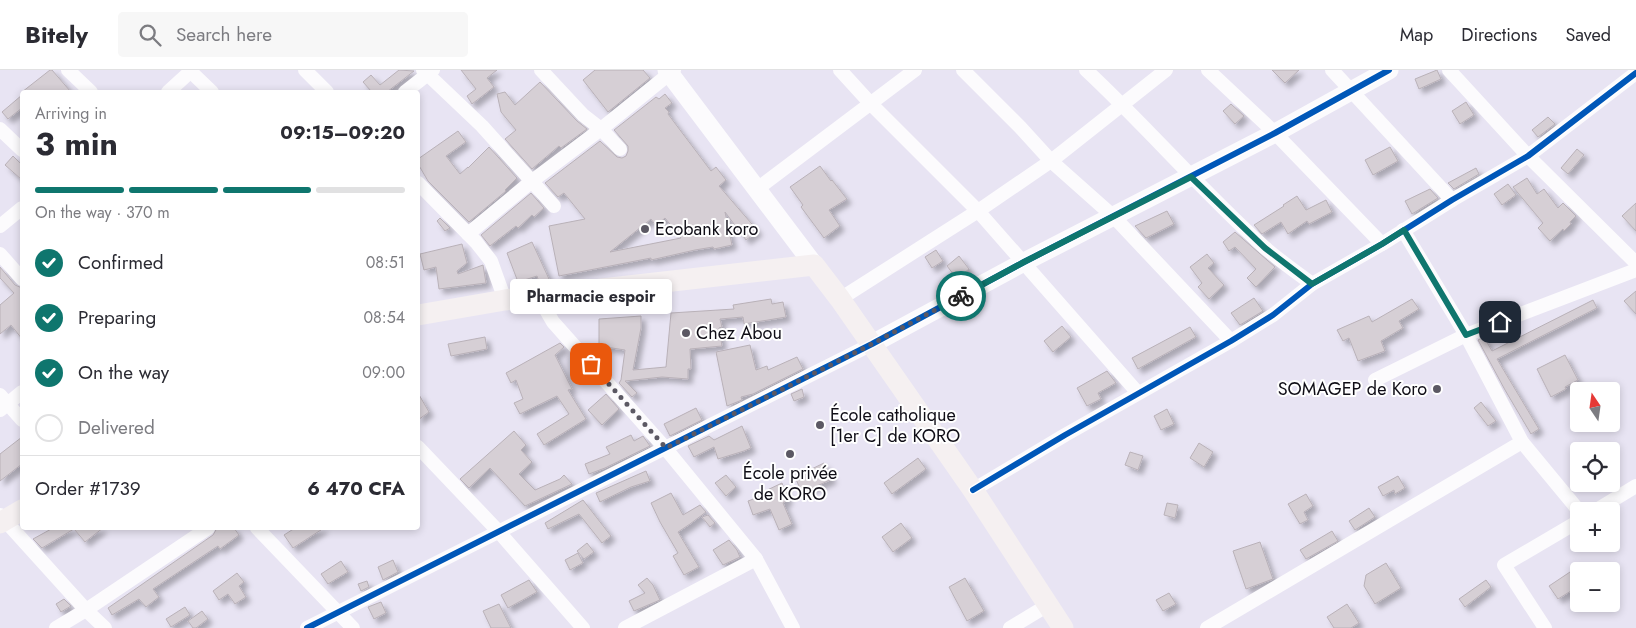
<!DOCTYPE html>
<html lang="en">
<head>
<meta charset="utf-8">
<style>
  body { margin:0; font-family:Jost,sans-serif; background:#f7f7f7; color:#2b2b33; height:100vh; display:flex; flex-direction:column; font-size:19px; white-space:nowrap }
  * { box-sizing:border-box; margin:0 }
  p { font-size:16px; color:#7c7c81 }
  .icon { flex:none; width:28px; height:28px; fill:none; stroke:currentColor; stroke-width:2; stroke-linecap:round; stroke-linejoin:round }
  .map { position:relative; flex:1; overflow:hidden }
  .side { position:absolute; left:20px; top:20px; width:400px; height:440px; display:flex; flex-direction:column; background:#fff; border-radius:5px; box-shadow:0 2px 8px #0003 }
  .side>* { flex:none }
  .needle { width:32px; rotate:347deg }
  .fabs { position:absolute; left:1570px; top:312px; display:grid; gap:10px }
  .fabs a { display:grid; place-items:center; width:50px; height:50px; border-radius:5px; background:#fff; box-shadow:0 2px 8px #0003; font-size:25px }
  .pin { position:absolute; display:grid; place-items:center; width:42px; height:42px; color:#fff; margin:-21px; border-radius:10px; box-shadow:0 2px 8px #0006 }
  .courier { position:absolute; display:grid; place-items:center; width:50px; height:50px; margin:-25px; border:4px solid #0f766e; border-radius:50%; background:#fff; color:#222; box-shadow:0 1px 6px #0007 }
  .bubble { position:absolute; height:35px; border-radius:5px; background:#fff; box-shadow:0 2px 8px #0003; font-size:16px; font-weight:700; line-height:35px; text-align:center }
  .summary em { font-style:normal; font-weight:700 }
  .summary div { display:flex; flex-direction:column-reverse }
  .summary { display:flex; align-items:center; justify-content:space-between; height:85px; padding:0 15px }
  h1 { font-size:32px; font-weight:700; line-height:38px }
  .bar { display:grid; grid-template-columns:repeat(4,1fr); gap:8px 5px; align-content:center; height:60px; padding:0 15px }
  .bar i { height:6px; border-radius:4px; background:#e1e1e2 }
  .bar .active { background:#0f766e }
  .bar p { grid-column:span 4 }
  .line { display:flex; align-items:center; gap:12px; padding:0 15px; border-top:1px solid #e1e1e2 }
  .line div { flex:1 }
  ol { padding:0 15px; list-style:none }
  li { display:flex; align-items:center; gap:15px; height:55px }
  li p { margin-inline-start:auto }
  li .icon { padding:5px; border-radius:50%; background:#0f766e; color:#fff; stroke-width:4 }
  li:last-child { color:#7c7c81 }
  li i { width:28px; height:28px; border:2px solid #e1e1e2; border-radius:50% }
  header { display:flex; align-items:center; gap:30px; box-sizing:border-box; height:70px; padding:0 25px; background:#fff; border-bottom:1px solid #e1e1e2 }
  header strong { font-size:24px }
  nav { display:flex; gap:28px; margin-inline-start:auto; font-size:18px }
  .search { width:350px; height:45px; background:#f7f7f7; display:flex; align-items:center; gap:12px; box-sizing:border-box; padding:0 18px; border-radius:5px; color:#7c7c81; font-size:19px }
  .map>svg:first-child { display:block }
  .building { fill:#d6cfd5; stroke:#b9b1b8; fill-rule:evenodd; filter:url(#shadow) }
  .lines { fill:none; stroke-linecap:round; stroke-linejoin:round }
  .street { stroke:#fcfbfd; stroke-width:14 }
  .secondary { stroke:#fcfbfd; stroke-width:19 }
  .primary { stroke:#f5f0f1; stroke-width:21 }
  .cycleway-casing { stroke:#fff; stroke-width:9 }
  .cycleway { stroke:#0057b8; stroke-width:6 }
  .done { stroke:#5b5863; stroke-width:5; stroke-dasharray:0 9 }
  .route { stroke:#0f766e; stroke-width:6 }
  .poi-dot { fill:#5b5863; stroke:#fff; stroke-width:2 }
  .labels { text-anchor:middle; stroke-width:4; stroke-linejoin:round; paint-order:stroke }
  .poi-label { font-size:18px; fill:#0f0d16; stroke:#fff; text-anchor:start }
</style>
</head>
<body>
<header>
<strong>Bitely</strong>
<div class="search"><svg class="icon" aria-label="search" viewBox="0 0 24 24"><circle cx="10" cy="10" r="6"/><path d="M15 15l6 6"/></svg>Search here</div>
<nav><a>Map</a><a>Directions</a><a>Saved</a></nav>
</header>
<div class="map">
<svg width="1636" height="558" viewBox="0 0 1636 558">
  <defs>
    <filter id="shadow"><feDropShadow dx="4.5" dy="4.5" stdDeviation="2.5" flood-color="#0004"/></filter>
  </defs>
  <rect width="100%" height="100%" fill="#e8e4f3"/>
  <g class="building">
    <path d="M50,0H52L71,22H22Z"/>
    <path d="M399,0L414,1L387,22H369L371,21L363,12L371,5L380,15Z"/>
    <path d="M461,0H497L487,8L494,17L472,34L467,26L476,19Z"/>
    <path d="M595,0H643L650,8L608,42L583,10Z"/>
    <path d="M1272,0H1299L1285,13Z"/>
    <path d="M1437,0L1441,9L1419,19L1415,9Z"/>
    <path d="M540,12L577,51L587,59L561,78L559,76L532,99L505,69L516,60L501,42L497,24L505,22L515,35Z"/>
    <path d="M665,24L672,33L665,38L669,42L668,44L711,101L716,97L726,110L719,116L758,161L746,170L725,142L732,175L714,179L713,177L695,180L651,190V188L559,206L549,156L585,149L564,123L558,127L545,113L600,71L617,87L622,88L626,86L628,81V76L614,60L656,27L659,29ZM665,148L681,168L610,182L651,149L656,156Z"/>
    <path d="M22,25V38L8,49L2,42Z"/>
    <path d="M1466,32L1474,45L1460,54L1452,41Z"/>
    <path d="M1231,34L1244,46L1235,54L1223,41Z"/>
    <path d="M1548,47L1555,54L1538,67L1532,60Z"/>
    <path d="M458,61L466,72L446,86L460,104L468,97V98L489,77L517,108L505,120L506,121L469,152L428,111L418,94V89Z"/>
    <path d="M1390,77L1398,91L1373,105L1365,90Z"/>
    <path d="M1577,79L1584,85L1568,104L1561,98Z"/>
    <path d="M13,86L22,95V110L5,95Z"/>
    <path d="M820,96L831,111L832,110L847,129L829,140L840,156L824,168L801,137L803,135L790,117Z"/>
    <path d="M1476,98L1479,104L1454,119L1448,113Z"/>
    <path d="M1527,108L1537,124L1544,119L1558,138L1563,133L1576,146L1570,152L1571,154L1564,161L1563,159L1550,171L1538,158L1543,153L1513,117Z"/>
    <path d="M1508,114L1516,125L1502,135L1494,124Z"/>
    <path d="M1430,119L1438,128L1412,144L1405,131Z"/>
    <path d="M531,123L544,138L534,147L532,145L518,158L516,156L490,176L481,165Z"/>
    <path d="M1297,126L1306,140L1326,130L1332,142L1309,154L1307,151L1288,164L1281,152L1262,164L1254,155L1284,136L1283,135Z"/>
    <path d="M1636,133V161L1622,146Z"/>
    <path d="M1167,141L1174,154L1146,168L1135,156Z"/>
    <path d="M440,148L450,158L445,161L437,151Z"/>
    <path d="M1235,162L1275,197L1256,217L1247,208L1256,199L1235,177L1229,181L1223,172Z"/>
    <path d="M532,172L549,209L539,212L537,206L518,212L507,183Z"/>
    <path d="M462,174L467,193L457,201L458,204L483,195L486,213L439,219L436,197L424,200L420,184Z"/>
    <path d="M936,180L943,191L932,198L925,187Z"/>
    <path d="M1207,184L1214,193L1208,198L1224,215L1209,229L1198,217L1202,213L1190,197Z"/>
    <path d="M959,186L969,199L957,209L947,196Z"/>
    <path d="M0,197L15,215L22,218V269L11,255L0,264V235L14,223L0,208Z"/>
    <path d="M1636,221V244L1624,231Z"/>
    <path d="M1254,228L1263,241L1240,255L1231,243Z"/>
    <path d="M771,229L772,234L783,232L786,247L744,254L743,247L720,249L722,257L719,258L722,276L690,279L691,299H688V309L662,307L625,311L637,323L632,327L619,313L621,310L625,280L599,276V249L641,246V258L633,300L666,297L671,243L734,239L733,235Z"/>
    <path d="M1412,229L1419,239L1399,251L1403,258L1381,271L1385,281L1358,291L1349,268L1343,271L1337,260L1369,246L1372,252Z"/>
    <path d="M1593,230L1597,238L1497,289L1539,359L1531,364L1505,320L1478,270L1484,267L1492,281Z"/>
    <path d="M1062,256L1071,267L1053,282L1044,271Z"/>
    <path d="M1190,257L1196,267L1138,299L1132,288Z"/>
    <path d="M485,267L487,279L451,286L448,274Z"/>
    <path d="M560,273L564,277L555,285L572,319L568,320L586,349L544,375L537,364L569,344L557,326L520,344L514,333L523,329L516,310L511,313L506,303Z"/>
    <path d="M750,275L756,300L767,296L768,300L797,287L803,299L753,324L741,327L742,330L727,336L716,282Z"/>
    <path d="M1565,285L1578,310L1565,317L1566,319L1551,327L1537,299Z"/>
    <path d="M1107,301L1116,313L1098,323L1101,329L1087,336L1077,318Z"/>
    <path d="M802,319L804,327L794,331L791,324Z"/>
    <path d="M418,323L429,342L418,350Z"/>
    <path d="M606,324L619,339L602,355L588,340Z"/>
    <path d="M1481,332L1496,351L1488,356L1474,338Z"/>
    <path d="M696,338L702,350L670,366L664,354Z"/>
    <path d="M1167,339L1174,354L1161,360L1154,346Z"/>
    <path d="M742,356L751,378L744,381L718,389L714,377L694,387L688,376L709,366L714,370Z"/>
    <path d="M514,361L526,375L521,380L532,392L519,404L535,420L560,409L564,405L572,414L525,436L490,398L469,418L460,409Z"/>
    <path d="M631,365L634,371L643,366L650,376L605,398L589,404L585,394L610,384L606,377Z"/>
    <path d="M22,367V394L0,411V384Z"/>
    <path d="M1199,373L1213,382L1204,397L1190,388Z"/>
    <path d="M1130,382L1143,386L1138,400L1125,395Z"/>
    <path d="M918,388L926,399L892,424L884,413Z"/>
    <path d="M824,393L832,409L802,423L795,407Z"/>
    <path d="M646,401L650,411L631,417L600,432L596,423Z"/>
    <path d="M726,405L736,417L726,426L715,413Z"/>
    <path d="M1398,406L1405,418L1395,424L1394,420L1383,426L1378,417Z"/>
    <path d="M782,413L788,430L783,433L792,454L779,460L770,439L753,445L748,431L764,425L763,422Z"/>
    <path d="M671,423L683,445L700,435L706,442L690,454L678,462L699,497L684,505L673,486L678,483L660,452L651,433Z"/>
    <path d="M1306,424L1313,436L1304,442L1308,450L1300,454L1288,434Z"/>
    <path d="M583,430L611,466L602,473L579,444L548,459L545,453Z"/>
    <path d="M1167,433L1178,435L1175,448L1164,445Z"/>
    <path d="M1369,438L1375,447L1355,460L1349,451Z"/>
    <path d="M708,445L715,453L710,457L702,447Z"/>
    <path d="M901,453L912,468L893,482L882,467Z"/>
    <path d="M53,458H103L85,472L74,459L42,478L33,469Z"/>
    <path d="M217,458H234L239,465L220,479L218,476L153,519L159,527L146,537L139,529L112,545L108,538L213,465Z"/>
    <path d="M295,458H324L293,478L284,465Z"/>
    <path d="M1332,461L1338,471L1306,489L1300,480Z"/>
    <path d="M729,470L737,480L740,487L723,495L713,480Z"/>
    <path d="M1260,472L1273,509L1246,519L1233,481Z"/>
    <path d="M587,473L594,482L584,489L577,481Z"/>
    <path d="M578,483L583,493L570,500L565,490Z"/>
    <path d="M393,490L398,502L383,510L378,497Z"/>
    <path d="M341,491L348,502L328,514L321,504Z"/>
    <path d="M1386,493L1401,518L1375,534L1364,516L1366,505Z"/>
    <path d="M1579,496V516L1558,529L1549,516Z"/>
    <path d="M237,503L244,512L239,516L246,527L235,534L228,524L219,530L213,521Z"/>
    <path d="M647,508L653,515L660,530L634,541L629,531L645,523L638,515Z"/>
    <path d="M965,508L984,541L967,551L949,517Z"/>
    <path d="M529,510L537,522L508,538L501,525Z"/>
    <path d="M1486,510L1491,517L1465,537L1459,529Z"/>
    <path d="M367,511L369,517L361,521L358,514Z"/>
    <path d="M1169,523L1176,534L1163,541L1156,530Z"/>
    <path d="M64,529L71,536L61,542L56,534Z"/>
    <path d="M381,532L386,543L374,549L368,537Z"/>
    <path d="M499,534L511,558H491L483,541Z"/>
    <path d="M1347,534L1359,553L1351,558H1334L1327,547Z"/>
    <path d="M185,537L190,545L171,557L166,549Z"/>
    <path d="M202,541L208,549L196,558H193L188,551Z"/>
  </g>
  <g class="lines">
    <g class="street">
      <path d="M68,0L91,22"/>
      <path d="M189,0L212,22"/>
      <path d="M305,0L327,22"/>
      <path d="M423,0L482,56L554,136"/>
      <path d="M541,0L583,45L601,59L620,79"/>
      <path d="M840,0L871,34L978,141L1138,323"/>
      <path d="M963,0L1020,57L1051,91L1114,147L1231,271"/>
      <path d="M1086,0C1147,57 1202,121 1264,177C1279,190 1296,202 1312,214"/>
      <path d="M1208,0L1275,63L1382,174"/>
      <path d="M1332,0L1452,130"/>
      <path d="M1449,0L1528,86L1636,193"/>
      <path d="M168,22L192,0"/>
      <path d="M405,22L433,0"/>
      <path d="M0,59L22,80"/>
      <path d="M418,113L476,172L491,191L505,230"/>
      <path d="M757,119L915,0"/>
      <path d="M0,156L22,138"/>
      <path d="M1403,160L1466,265L1522,372L1579,441"/>
      <path d="M468,164L532,111L601,59L674,0"/>
      <path d="M0,184L22,209"/>
      <path d="M539,228L553,252L666,379L756,489L793,558"/>
      <path d="M840,229L978,141L1051,91L1166,0"/>
      <path d="M1375,310L1466,265L1636,200"/>
      <path d="M0,325L22,350"/>
      <path d="M0,340L22,322"/>
      <path d="M418,377L499,462L583,558"/>
      <path d="M973,420L1065,365L1231,271L1273,245L1312,214L1382,174L1452,130L1528,86L1636,3"/>
      <path d="M1595,441L1636,416"/>
      <path d="M0,445L86,540L105,558"/>
      <path d="M257,458L353,558"/>
      <path d="M56,558L86,540L208,458"/>
      <path d="M307,558L872,274"/>
      <path d="M625,558L756,489"/>
      <path d="M1010,558L1048,535"/>
      <path d="M1207,558L1522,372"/>
      <path d="M1545,558L1504,495L1579,451"/>
    </g>
    <g class="secondary">
      <path d="M667,0L814,195"/>
      <path d="M872,274L1024,192L1275,63L1389,0"/>
    </g>
    <g class="primary">
      <path d="M418,245L505,230L814,195L840,229L973,420L1063,558"/>
      <path d="M0,453L22,440"/>
    </g>
    <defs>
      <g id="cycleway">
        <path d="M973,420L1065,365L1231,271L1273,245L1312,214L1382,174L1452,130L1528,86L1636,3"/>
        <path d="M307,558L872,274L1024,192L1275,63L1389,0"/>
      </g>
    </defs>
    <use href="#cycleway" class="cycleway-casing"/>
    <use href="#cycleway" class="cycleway"/>
  </g>
  <g class="lines">
    <path class="done" d="M591,294L666,378L872,274L961,226"/>
    <path class="route" d="M961,226L1024,192L1191,107L1265,178L1312,214L1382,174L1404,160L1466,265L1500,252"/>
  </g>
  <g class="poi-dot">
    <circle cx="645" cy="159" r="5"/>
    <circle cx="686" cy="263" r="5"/>
    <circle cx="1437" cy="319" r="5"/>
    <circle cx="820" cy="355" r="5"/>
    <circle cx="790" cy="384" r="5"/>
  </g>
  <g class="labels">
    <g class="poi-label">
      <text x="655" y="165">Ecobank koro</text>
      <text x="696" y="269">Chez Abou</text>
      <text x="1427" y="325" text-anchor="end">SOMAGEP de Koro</text>
      <text x="830" y="351">École catholique<tspan x="830" dy="21">[1er C] de KORO</tspan></text>
      <text x="790" y="409" text-anchor="middle">École privée<tspan x="790" dy="21">de KORO</tspan></text>
    </g>
  </g>
</svg>
<div class="fabs">
<a><svg class="needle" viewBox="-14 -14 28 28"><path d="M0-13l5 13h-10z" fill="#e53935"/><path d="M0 13l5-13h-10z" fill="#7c7c81"/></svg></a>
<a><svg class="icon" aria-label="locate" viewBox="0 0 24 24"><circle cx="12" cy="12" r="6"/><path d="M12 2v4M12 18v4M2 12h4M18 12h4"/></svg></a>
<a>+</a>
<a>−</a>
</div>
<div class="pin" style="left:591px;top:294px;background:#ea580c"><svg class="icon" aria-label="bag" viewBox="0 0 24 24"><path d="M5 8h14l-1 12H6zM9 8a3 3 0 0 1 6 0"/></svg></div>
<div class="pin" style="left:1500px;top:252px;background:#1f2937"><svg class="icon" aria-label="home" viewBox="0 0 24 24"><path d="M3 11l9-7 9 7M6 9v11h12V9"/></svg></div>
<div class="courier" style="left:961px;top:226px"><svg class="icon" aria-label="bike" viewBox="0 0 24 24"><circle cx="6" cy="16" r="4"/><circle cx="18" cy="16" r="4"/><path d="M6 16l4-8h5l3 8M10 8l3 8H6M13 5h3"/></svg></div>
<div class="bubble" style="left:510px;top:209px;width:162px">Pharmacie espoir</div>
<section class="side">
<div class="summary"><div><h1>3 min</h1><p>Arriving in</p></div><em>09:15–09:20</em></div>
<div class="bar"><i class="active"></i><i class="active"></i><i class="active"></i><i></i><p>On the way · 370 m</p></div>
<ol>
<li><svg class="icon" aria-label="check" viewBox="0 0 24 24"><path d="M5 12l5 5 9-10"/></svg>Confirmed<p>08:51</p></li>
<li><svg class="icon" aria-label="check" viewBox="0 0 24 24"><path d="M5 12l5 5 9-10"/></svg>Preparing<p>08:54</p></li>
<li><svg class="icon" aria-label="check" viewBox="0 0 24 24"><path d="M5 12l5 5 9-10"/></svg>On the way<p>09:00</p></li>
<li><i></i>Delivered</li>
</ol>
<div class="line" style="height:65px"><div>Order #1739</div><b>6 470 CFA</b></div>
</section>
</div>
</body>
</html>
